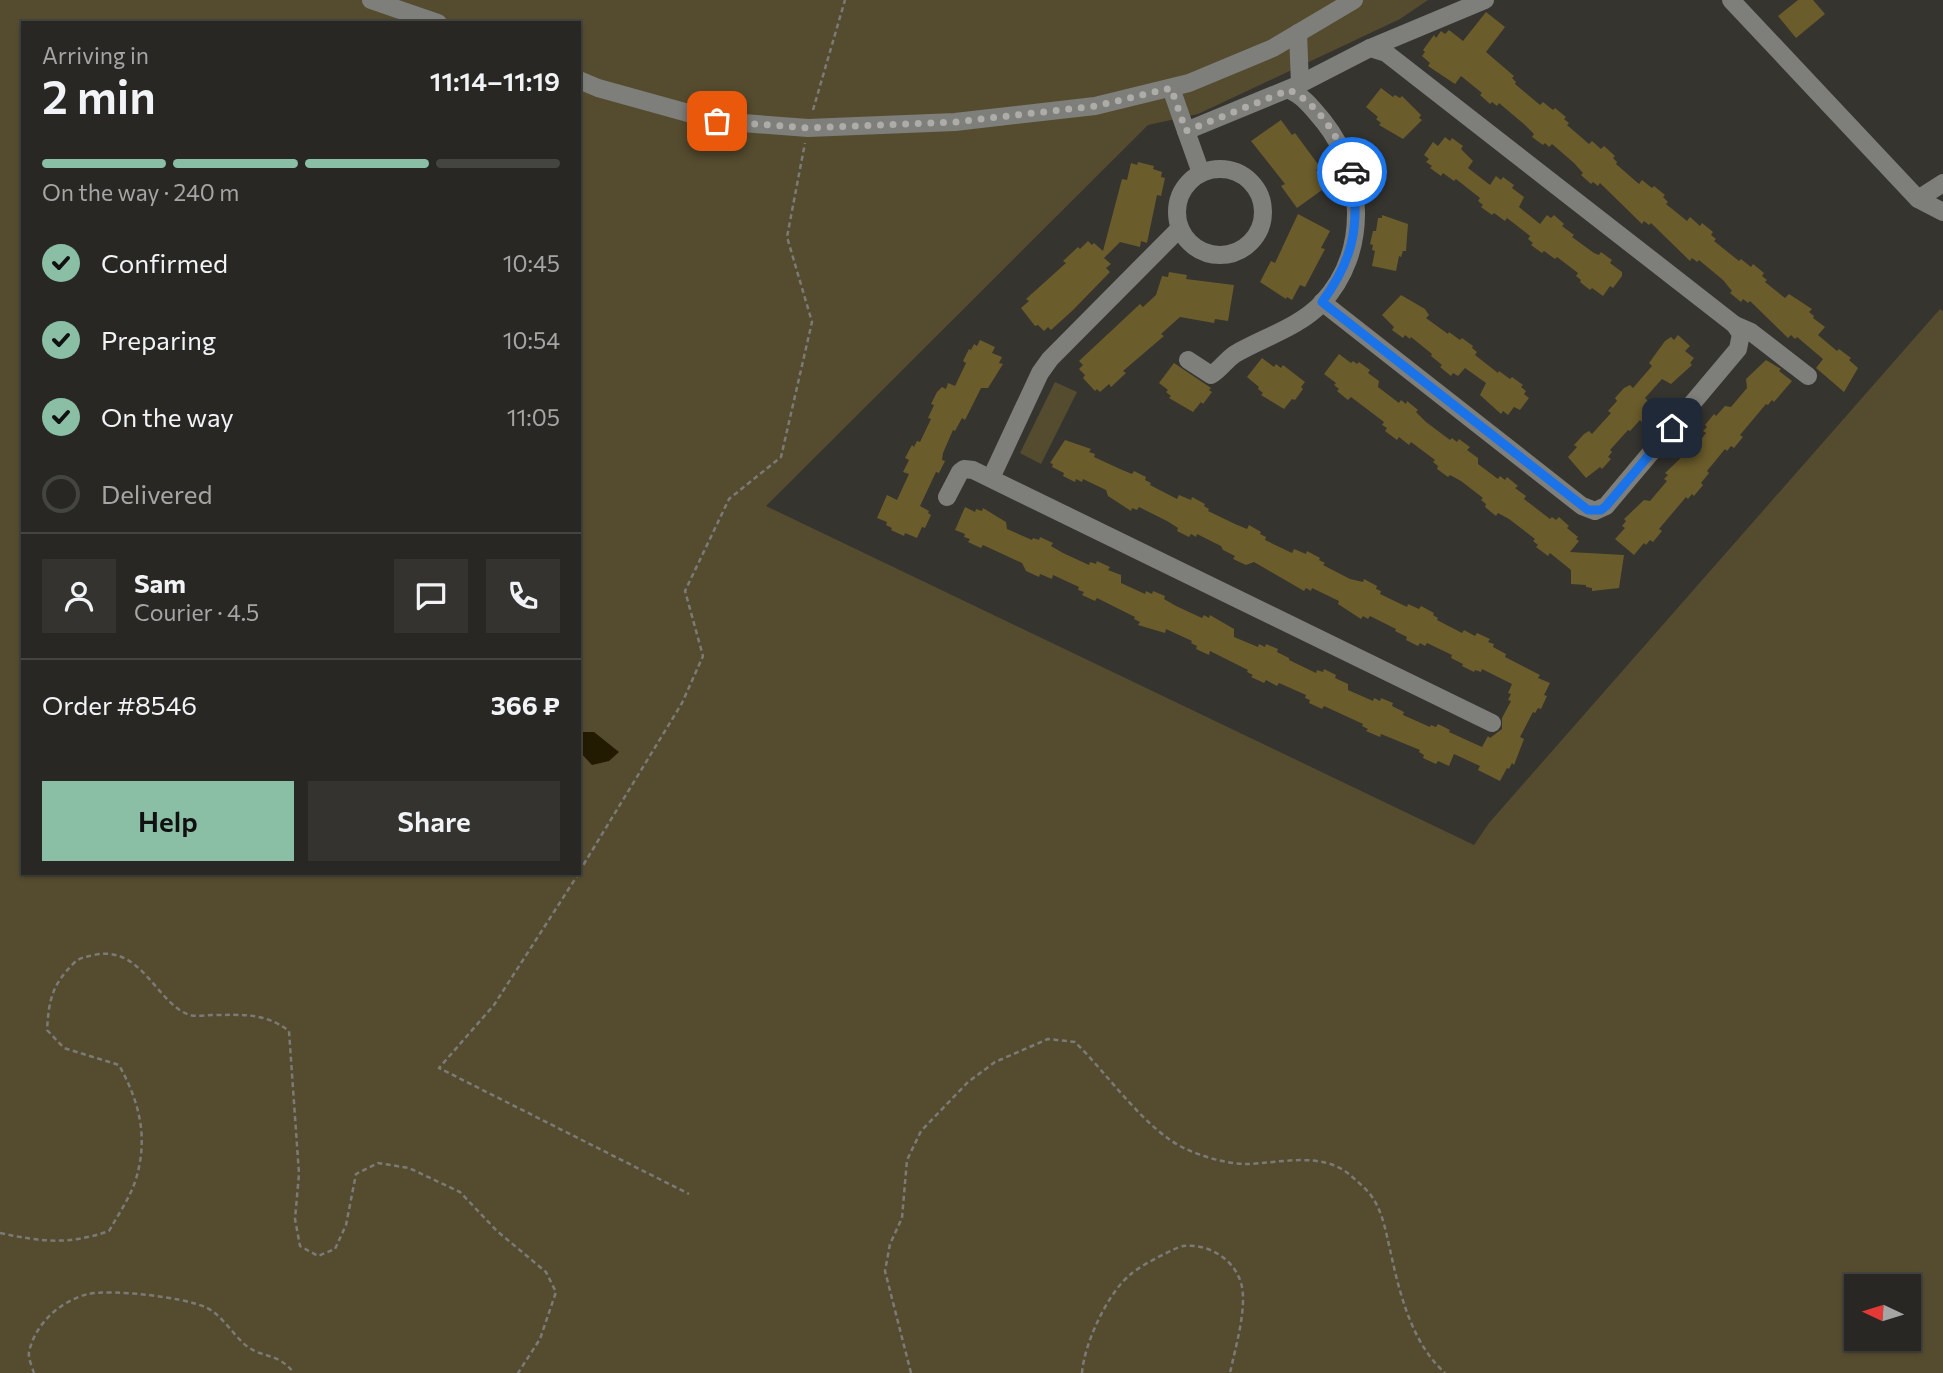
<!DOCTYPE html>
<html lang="en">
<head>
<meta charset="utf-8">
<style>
  body { margin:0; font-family:Commissioner,sans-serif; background:#343330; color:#f1f3f6; height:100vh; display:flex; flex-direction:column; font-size:26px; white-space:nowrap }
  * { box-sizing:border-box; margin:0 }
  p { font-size:23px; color:#a5a5a6 }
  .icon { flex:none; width:38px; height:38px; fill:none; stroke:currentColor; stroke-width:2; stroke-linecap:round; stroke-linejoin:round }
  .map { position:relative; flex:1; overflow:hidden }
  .drawer { position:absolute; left:21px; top:21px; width:560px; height:854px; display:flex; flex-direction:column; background:#282723; border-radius:0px; box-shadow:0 2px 5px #0004,0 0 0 2px #444441 }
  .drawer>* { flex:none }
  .needle { width:46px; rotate:274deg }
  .fabs { position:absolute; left:1844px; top:1274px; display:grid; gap:14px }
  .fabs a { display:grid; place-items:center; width:77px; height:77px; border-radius:0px; background:#282723; box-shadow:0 2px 5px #0004,0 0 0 2px #444441; font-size:35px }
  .pin { position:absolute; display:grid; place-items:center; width:60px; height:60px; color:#fff; margin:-30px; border-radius:14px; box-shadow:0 4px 10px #0006 }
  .courier { position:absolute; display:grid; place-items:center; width:70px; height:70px; margin:-35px; border:5px solid #1a73e8; border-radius:50%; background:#fff; color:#222; box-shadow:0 2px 9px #0007 }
  .headline em { font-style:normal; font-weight:600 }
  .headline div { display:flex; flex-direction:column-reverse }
  .headline { display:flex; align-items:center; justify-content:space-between; height:119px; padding:0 21px }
  h1 { font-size:46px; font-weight:600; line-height:52px }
  .bar { display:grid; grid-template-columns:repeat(4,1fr); gap:10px 7px; align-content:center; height:84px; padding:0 21px }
  .bar i { height:9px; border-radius:5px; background:#444441 }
  .bar .on { background:#8abfa5 }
  .bar p { grid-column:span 4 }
  .line { display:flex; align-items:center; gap:18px; padding:0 21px; border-top:2px solid #444441 }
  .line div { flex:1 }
  .round { display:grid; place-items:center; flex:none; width:74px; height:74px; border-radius:0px; background:#343330 }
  ol { padding:0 21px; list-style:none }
  li { display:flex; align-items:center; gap:21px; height:77px }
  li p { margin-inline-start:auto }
  li .icon { padding:7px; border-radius:50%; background:#8abfa5; color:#111; stroke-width:4 }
  li:last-child { color:#a5a5a6 }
  li i { width:38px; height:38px; border:4px solid #444441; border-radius:50% }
  .button { display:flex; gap:14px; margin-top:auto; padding:14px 21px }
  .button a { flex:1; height:80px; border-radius:0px; background:#8abfa5; color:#111; font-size:28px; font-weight:600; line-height:80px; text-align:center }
  .button a+a { background:#343330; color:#f1f3f6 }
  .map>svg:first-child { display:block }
  .green { fill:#554c2f; fill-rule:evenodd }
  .water { fill:#221b02 }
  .building { fill:#6b5c2b }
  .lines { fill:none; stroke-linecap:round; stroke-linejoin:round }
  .path { stroke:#7b7a76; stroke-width:2.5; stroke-dasharray:5 3.5; stroke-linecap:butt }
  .minor { stroke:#7e7e7b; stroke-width:18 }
  .done { stroke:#adaca9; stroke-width:7; stroke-dasharray:0 12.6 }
  .route { stroke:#1a73e8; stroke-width:9 }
</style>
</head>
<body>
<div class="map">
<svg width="1943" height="1373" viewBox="0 0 1943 1373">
  <rect width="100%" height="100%" fill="#35342f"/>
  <g class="green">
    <path d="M0,0H1428L1400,19L1198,114L1148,125L766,506L1474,845L1489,823L1940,309L1943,311V1373H0ZM23,23H579V873H23ZM1857,1286H1909V1339H1857Z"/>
    <path d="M1055,382L1077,392L1041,464L1020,453Z"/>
  </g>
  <path class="water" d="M579,732H594L619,752L609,761L592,765L579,751Z"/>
  <g class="building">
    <path d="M1798,0H1813L1825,14L1796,38L1778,16Z"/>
    <path d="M1486,12L1505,27L1486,52L1514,76L1512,78L1516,82L1515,84L1540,105L1543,102L1553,110L1555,108L1566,117L1564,119L1569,123L1567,125L1589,144L1592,141L1601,149L1604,146L1615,156L1613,158L1617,162L1616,164L1639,184L1642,180L1652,188L1654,186L1665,195L1663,197L1668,202L1666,204L1687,221L1690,217L1700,226L1702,223L1713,232L1711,235L1716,239L1714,241L1739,261L1741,259L1751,267L1753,264L1764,273L1762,276L1767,280L1765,282L1785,298L1789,294L1812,309L1809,312L1814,316L1813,318L1825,327L1818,335L1837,351L1839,349L1851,358L1849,360L1858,368L1844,392L1816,368L1823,359L1797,337L1795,339L1791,335L1788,338L1750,301L1748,303L1743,299L1741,302L1730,293L1732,291L1723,280L1699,260L1697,262L1692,258L1690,261L1651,223L1649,225L1644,221L1642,224L1600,183L1598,186L1593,182L1591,184L1581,175L1583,173L1574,163L1552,144L1549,147L1545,143L1543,145L1532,137L1534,134L1525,125L1499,103L1497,106L1492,102L1490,104L1480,95L1482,93L1461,76L1455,84L1428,66L1430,63L1422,56L1425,52L1423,50L1434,35L1436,38L1441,31L1445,34L1449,30L1463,41Z"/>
    <path d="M1381,88L1393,97L1395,95L1400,98L1402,96L1421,115L1419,118L1422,120L1403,139L1379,125L1381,123L1376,119L1378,117L1366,107Z"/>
    <path d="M1281,120L1292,135L1295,133L1320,167L1316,170L1326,184L1321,188L1322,190L1297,208L1281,186L1285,184L1251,141Z"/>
    <path d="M1445,137L1450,141L1452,138L1463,146L1461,149L1473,161L1468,168L1490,185L1496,176L1501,180L1503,177L1514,185L1512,188L1524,197L1519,207L1540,224L1547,215L1551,218L1554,215L1564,224L1562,226L1574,235L1572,237L1594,253L1599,255L1601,252L1612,260L1610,263L1622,272V276L1613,288L1610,286L1603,296L1592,288L1590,290L1580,282L1581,280L1576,276L1578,273L1557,257L1555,259L1544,251L1542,253L1531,245L1533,243L1528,239L1530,236L1507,218L1505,221L1494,213L1492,215L1481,207L1483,205L1478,201L1480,198L1456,179L1454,181L1443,173L1441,176L1430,168L1432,166L1426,162L1429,159L1424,155L1433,142L1438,146Z"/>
    <path d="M1138,162L1154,166L1153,169L1162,172L1161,177L1165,178L1161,196L1157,195L1147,243L1141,241L1140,247L1120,242L1104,258L1111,264L1106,268L1110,272L1073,310L1051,330L1048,327L1044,331L1038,325L1035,326L1021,308L1029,301L1026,299L1066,263L1063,261L1078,247L1080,249L1088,241L1092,245L1094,243L1103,251L1122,179L1127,180L1131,163L1137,165Z"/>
    <path d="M1298,214L1330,231L1321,248L1325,249L1305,287L1300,285L1292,300L1287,297L1286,299L1260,282L1271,261L1275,263Z"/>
    <path d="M1382,215L1408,224L1406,251H1403L1401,257L1399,256L1396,271L1372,266L1375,251L1372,250L1373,245L1370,244L1373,231H1376L1378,218H1382Z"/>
    <path d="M1169,272L1187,275L1186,279L1234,285L1228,321L1215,319L1214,323L1180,317L1161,334L1164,336L1123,371L1126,373L1111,387L1109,384L1100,392L1097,389L1095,391L1083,378L1085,375L1079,369L1083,365L1079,361L1140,304L1143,307L1156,295L1162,276L1168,277Z"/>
    <path d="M1401,295L1425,309L1429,315L1426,318L1448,334L1449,332L1460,340L1462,338L1473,346L1472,348L1477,352L1475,355L1498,373L1499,371L1510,379L1512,377L1523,385L1521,387L1526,391L1524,394L1529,398L1520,410L1514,407L1508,415L1503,411L1501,414L1480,395L1486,383L1465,368L1458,376L1453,373L1451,376L1440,367L1442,365L1431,356L1432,354L1411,337L1410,339L1405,335L1403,338L1392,330L1394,327L1382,315Z"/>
    <path d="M1678,335L1690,346L1685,351L1694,358L1690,363L1692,365L1671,384L1662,379L1645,398L1653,406L1649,410L1652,413L1643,423L1640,420L1630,431L1628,430L1610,450L1612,452L1608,457L1611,459L1602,469L1600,467L1586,478L1568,457L1577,447L1574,445L1584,434L1589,431L1592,434L1611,413L1608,411L1617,401L1615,398L1624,388L1630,385L1633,388L1652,366L1649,363L1665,341L1671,337L1674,340Z"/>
    <path d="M980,340L995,347L992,353L1002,357L999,363L1003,364L988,388H981L965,420L962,418L955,431L953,430L943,453L942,460L945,461L939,473L936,472L920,506L929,511L928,513L931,515L925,528L922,527L917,538L905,533L904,536L891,530L892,528L886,525L887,522L877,518L887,495L897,500L909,474L903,472L909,460L905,458L912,445L914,447L917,441L920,442L931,419L928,418L934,405L931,404L937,392L942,387L946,389L948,383L955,386L966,363L963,361L969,349L971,350L974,344L977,346Z"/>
    <path d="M1339,354L1351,363L1353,361L1357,364L1359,362L1370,370L1368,373L1379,381L1378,387L1399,403L1401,400L1406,404L1407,401L1418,410L1416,412L1426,422L1450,440L1452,438L1457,442L1459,439L1470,447L1467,450L1478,458V464L1498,479L1500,476L1505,480L1507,477L1518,486L1515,488L1526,496L1524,499L1550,519L1552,517L1556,520L1559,517L1569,526L1567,528L1578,537L1576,539L1579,541L1570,552L1624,555L1619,588L1592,591V588L1586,587V585L1571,584V570L1550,553L1548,556L1536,547L1538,545L1533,541L1535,539L1509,519L1498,513L1496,516L1485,507L1486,504L1481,500L1483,498L1461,481L1450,475L1448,477L1437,469L1438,466L1433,462L1435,460L1411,442L1409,445L1399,437L1397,440L1385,431L1387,428L1382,425L1384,422L1351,397L1348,400L1337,391L1339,389L1334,385L1336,383L1324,374Z"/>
    <path d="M1262,358L1274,367L1276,364L1281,368L1283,365L1305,382L1301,387L1303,389L1295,400L1292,399L1284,409L1261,395L1263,393L1258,389L1259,387L1247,377Z"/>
    <path d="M1766,360L1781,369L1779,371L1792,381L1774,402L1772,400L1768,405L1766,404L1740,435L1743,437L1734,448L1731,446L1727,451L1725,449L1707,471L1709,473L1701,483L1703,485L1694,496L1692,494L1688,499L1686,497L1659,529L1662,531L1653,542L1650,540L1646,545L1644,543L1634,555L1615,539L1625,528L1622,526L1626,521L1624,519L1644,500L1650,501L1667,481L1664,479L1668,475L1665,473L1685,454L1688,456L1706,433L1703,431L1707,427L1705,425L1714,414L1716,416L1725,406L1731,407L1747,388L1746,379Z"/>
    <path d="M1174,363L1211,388L1209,390L1212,392L1203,404L1201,402L1193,412L1169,398L1171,396L1166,392L1168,390L1159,383Z"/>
    <path d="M1065,440L1091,449L1089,452L1095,454L1094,457L1120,469L1132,474L1134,471L1146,477L1145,480L1151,483L1150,485L1177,499L1179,495L1191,500L1192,497L1205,504L1204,506L1209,509L1208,511L1235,524L1247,529L1249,525L1261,532L1260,534L1266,537L1265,540L1292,553L1294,549L1306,554L1307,551L1320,558L1319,560L1325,563L1323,565L1350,579L1363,582L1364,579L1377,586L1376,589L1381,591L1380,594L1407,607L1408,604L1419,609L1421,606L1434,613L1433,615L1438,618L1437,620L1462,633L1464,630L1475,636L1477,633L1490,639L1488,642L1494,644L1493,647L1506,654L1505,657L1540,675L1538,678L1550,683L1544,695L1547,696L1541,709L1538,708L1535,713L1533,712L1520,737L1524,739L1514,765L1512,763L1509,769L1507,768L1500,781L1478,770L1480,766L1454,754L1449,766L1438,761L1436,764L1423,758L1424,755L1419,752L1420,750L1381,734L1380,737L1366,731L1368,729L1362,726L1363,724L1324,706L1322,709L1309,703L1310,700L1305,698L1306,695L1279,683L1277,686L1266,680L1264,683L1251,677L1253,675L1247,672L1248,670L1210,651L1209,655L1196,649L1197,646L1191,643L1192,641L1166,629L1165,633L1138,625L1140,622L1134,619L1135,617L1097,598L1095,601L1082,595L1084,592L1078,590L1079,587L1053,575L1052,579L1040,574L1039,577L1026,571L1022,563L983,545L981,548L968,542L970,539L964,537L965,534L955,530L965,507L975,512L976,509L982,511L983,508L1006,522L1007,529L1032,540L1033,538L1039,540L1040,537L1053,543L1051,546L1063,553L1089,565L1090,562L1096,564L1097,561L1110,567L1108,570L1121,575V583L1145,594L1146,591L1152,594L1153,591L1165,596L1164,599L1176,606L1202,618L1204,615L1209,618L1210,615L1234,629V637L1258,647L1259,644L1265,647L1266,644L1278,649L1277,652L1289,658V660L1316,673L1317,670L1323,672L1324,669L1336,675L1335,678L1348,684V690L1373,701L1374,698L1380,701L1381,698L1393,703L1392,706L1404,712L1403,715L1430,727L1431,725L1436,727L1438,724L1450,730L1449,732L1482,747L1488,736L1490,738L1502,729V718L1511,701L1508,700L1511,694L1508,693L1512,684L1482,669L1481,672L1475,670L1474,672L1462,666L1463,664L1451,658L1452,655L1427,643L1425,646L1420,643L1418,646L1406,640L1407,637L1395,631L1396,629L1370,616L1368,619L1363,616L1361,619L1338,604L1339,601L1312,588L1311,591L1306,588L1304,591L1254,562L1246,565L1233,559L1235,556L1223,550L1221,546L1197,534L1196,537L1191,534L1189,537L1177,531L1178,528L1167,521L1139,507L1137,510L1132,508L1131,511L1108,496L1106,490L1083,479L1082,482L1076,479L1075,482L1063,476L1064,473L1052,467L1053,464L1050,463Z"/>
  </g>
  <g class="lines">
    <g class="path">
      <path d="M813,110L845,0"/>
      <path d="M579,872L682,703L703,656L685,591L729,499L781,457L812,322L787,237L805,143"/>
      <path d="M579,873L494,1005L439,1068L689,1194"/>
      <path d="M0,1233C42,1242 68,1245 109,1231C118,1215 129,1199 135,1182C149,1139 140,1103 119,1065L64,1048L47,1030C49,999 52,985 74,963C80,957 86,957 94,955C142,944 157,1005 190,1015C196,1017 206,1015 212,1015C242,1015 264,1012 289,1031L299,1174L295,1219L300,1246L318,1256L335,1249L346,1225L356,1174L378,1163L409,1168L460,1192L497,1231L546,1272L556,1292L540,1339L518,1373"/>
      <path d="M34,1373C32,1367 28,1358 29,1352C35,1324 60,1301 88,1294C113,1289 182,1297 205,1307C222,1314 234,1337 248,1347C265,1359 277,1352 294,1373"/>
      <path d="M911,1373L885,1271L890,1244L902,1218L907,1160L921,1131L968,1082L995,1062L1048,1039L1075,1042C1107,1073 1146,1131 1186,1149C1204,1157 1227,1164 1247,1164C1279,1163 1323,1151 1350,1175C1357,1181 1364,1187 1370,1194C1383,1211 1386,1233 1391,1254C1400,1295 1412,1343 1445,1373"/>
      <path d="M1082,1373C1084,1344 1108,1292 1131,1274C1138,1267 1174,1248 1183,1246C1208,1243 1234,1259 1241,1283C1248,1306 1235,1349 1230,1373"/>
    </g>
    <g class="minor">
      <path d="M371,0L438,23"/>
      <path d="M1731,0L1918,199"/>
      <path d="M1370,48L1386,53L1735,325L1751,332L1808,376"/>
      <path d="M579,80L598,88L717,121L808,128L955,122L1095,106L1189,83L1273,48L1354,0"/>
      <path d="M1300,84L1370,48L1485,0"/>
      <path d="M1171,88L1186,131"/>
      <circle cx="1220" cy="212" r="43"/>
      <path d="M1201,173L1186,131L1300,84L1298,33"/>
      <path d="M1943,183L1918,199L1943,212"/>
      <path d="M1322,302L1582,506L1595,511L1606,506L1738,349L1741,334L1735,325"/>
      <path d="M1188,360L1211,375C1220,370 1226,360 1235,354C1264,337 1298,328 1322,303C1369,252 1365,174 1324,122C1314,110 1304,96 1289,90"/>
      <path d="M991,478L1040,373L1050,359L1180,228"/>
      <path d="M947,497L960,472L964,469L973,470L1492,723"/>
    </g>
  </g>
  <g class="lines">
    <path class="done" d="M717,121L808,128L955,122L1096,106L1171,88L1186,131L1289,90C1319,103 1342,143 1352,172"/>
    <path class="route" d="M1352,172C1360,224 1354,259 1322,302L1588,510H1601L1606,506L1672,428"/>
  </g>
</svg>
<div class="fabs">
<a><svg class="needle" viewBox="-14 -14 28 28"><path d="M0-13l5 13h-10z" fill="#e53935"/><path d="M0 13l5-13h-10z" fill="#a5a5a6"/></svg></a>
</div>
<div class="pin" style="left:717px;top:121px;background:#ea580c"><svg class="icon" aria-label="bag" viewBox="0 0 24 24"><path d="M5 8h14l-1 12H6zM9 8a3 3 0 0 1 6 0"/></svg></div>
<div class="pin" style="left:1672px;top:428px;background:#1f2937"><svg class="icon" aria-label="home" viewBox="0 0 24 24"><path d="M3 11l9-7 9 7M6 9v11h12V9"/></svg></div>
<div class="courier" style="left:1352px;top:172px"><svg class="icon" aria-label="car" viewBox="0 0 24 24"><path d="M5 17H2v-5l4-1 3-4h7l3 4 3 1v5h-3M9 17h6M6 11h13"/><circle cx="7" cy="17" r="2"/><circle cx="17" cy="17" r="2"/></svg></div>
<section class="drawer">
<div class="headline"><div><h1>2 min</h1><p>Arriving in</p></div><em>11:14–11:19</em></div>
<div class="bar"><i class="on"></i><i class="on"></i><i class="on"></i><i></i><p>On the way · 240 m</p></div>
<ol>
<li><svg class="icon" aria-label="check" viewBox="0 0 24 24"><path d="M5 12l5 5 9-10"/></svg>Confirmed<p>10:45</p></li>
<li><svg class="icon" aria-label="check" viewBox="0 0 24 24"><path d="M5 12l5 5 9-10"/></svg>Preparing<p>10:54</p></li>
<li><svg class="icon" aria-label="check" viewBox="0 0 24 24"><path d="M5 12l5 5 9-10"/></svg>On the way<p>11:05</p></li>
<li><i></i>Delivered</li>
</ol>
<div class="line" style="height:126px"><a class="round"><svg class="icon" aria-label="person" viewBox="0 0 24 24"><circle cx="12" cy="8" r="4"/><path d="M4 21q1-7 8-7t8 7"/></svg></a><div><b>Sam</b><p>Courier · 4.5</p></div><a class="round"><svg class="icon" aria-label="chat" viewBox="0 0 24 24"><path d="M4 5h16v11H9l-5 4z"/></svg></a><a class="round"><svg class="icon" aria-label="phone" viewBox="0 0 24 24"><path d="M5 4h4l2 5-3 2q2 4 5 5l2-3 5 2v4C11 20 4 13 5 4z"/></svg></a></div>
<div class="line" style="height:91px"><div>Order #8546</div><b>366 ₽</b></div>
<div class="button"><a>Help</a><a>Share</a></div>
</section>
</div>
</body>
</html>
